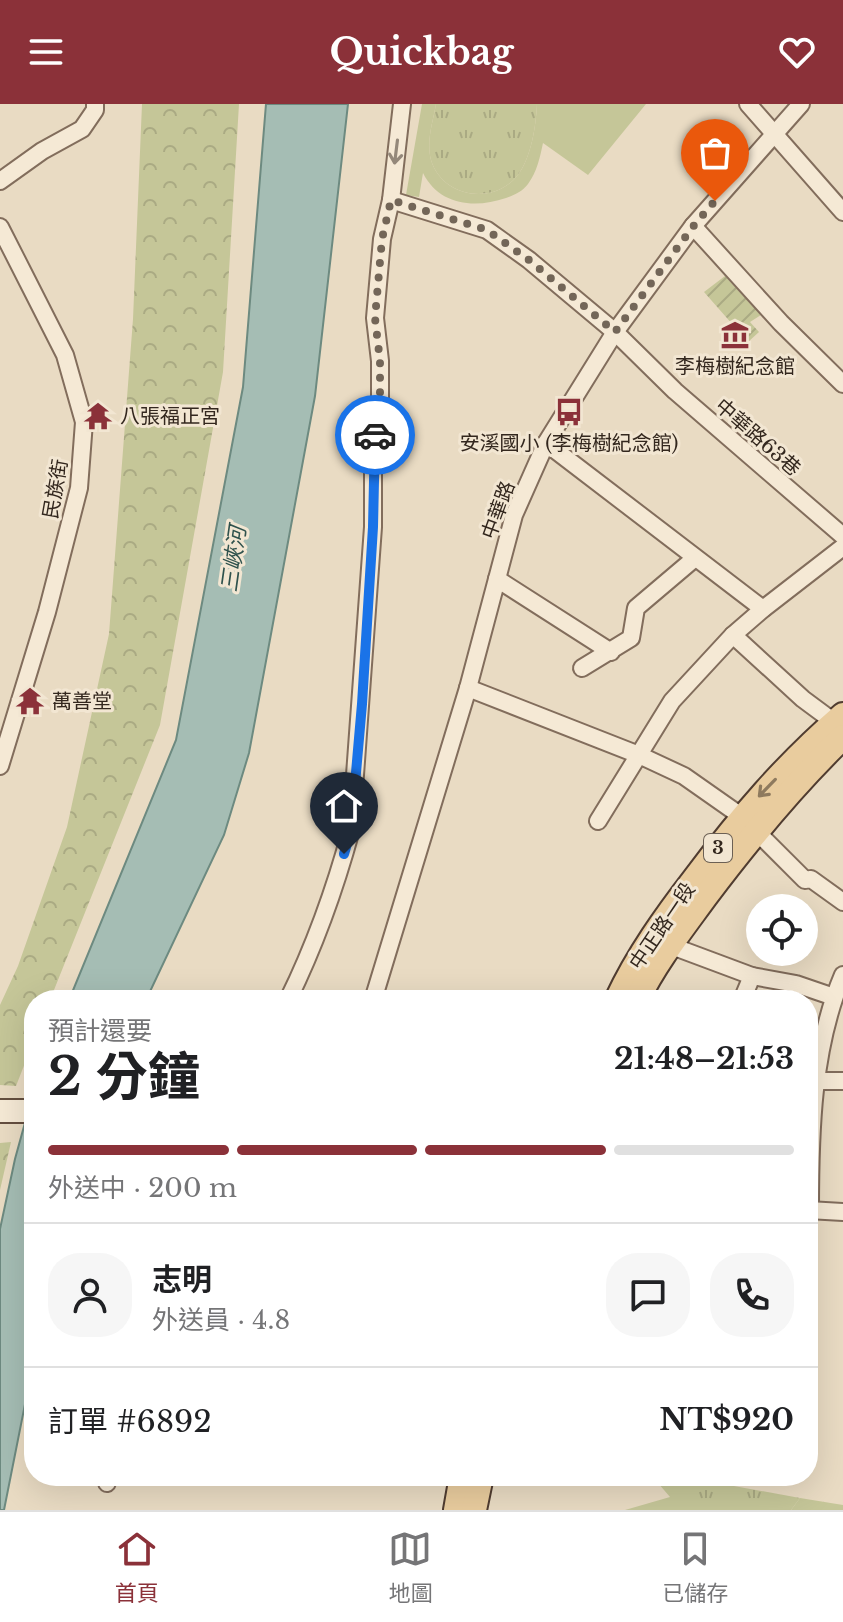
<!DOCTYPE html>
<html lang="zh-TW">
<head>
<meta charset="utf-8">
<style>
  body { margin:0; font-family:"Libre Baskerville","Noto Sans TC",serif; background:#f6f6f6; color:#202124; height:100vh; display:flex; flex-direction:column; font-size:30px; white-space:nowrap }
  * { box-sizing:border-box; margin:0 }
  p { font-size:26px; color:#757577 }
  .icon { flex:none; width:44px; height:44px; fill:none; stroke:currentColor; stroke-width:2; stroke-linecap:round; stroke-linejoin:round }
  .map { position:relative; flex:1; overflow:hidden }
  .details { position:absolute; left:24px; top:886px; width:794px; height:496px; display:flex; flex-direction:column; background:#fff; border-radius:32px; box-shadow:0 8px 32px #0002 }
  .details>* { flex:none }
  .controls { position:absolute; left:746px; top:790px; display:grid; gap:16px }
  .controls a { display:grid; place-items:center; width:72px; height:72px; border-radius:50%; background:#fff; box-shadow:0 8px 32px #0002; font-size:40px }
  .pin { position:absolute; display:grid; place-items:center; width:68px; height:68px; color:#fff; margin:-82px -34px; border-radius:50% 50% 50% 0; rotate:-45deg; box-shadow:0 0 8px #0007 }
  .pin .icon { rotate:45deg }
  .courier { position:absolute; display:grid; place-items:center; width:80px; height:80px; margin:-40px; border:6px solid #1a73e8; border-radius:50%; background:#fff; color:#222; box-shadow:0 2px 10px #0007 }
  .summary em { font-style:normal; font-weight:700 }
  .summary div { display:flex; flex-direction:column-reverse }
  .summary { display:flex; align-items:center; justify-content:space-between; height:136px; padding:0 24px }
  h1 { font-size:52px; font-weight:700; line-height:60px }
  .bar { display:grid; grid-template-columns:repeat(4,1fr); gap:12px 8px; align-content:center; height:96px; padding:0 24px }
  .bar i { height:10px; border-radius:6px; background:#e0e0e0 }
  .bar .selected { background:#8b3139 }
  .bar p { grid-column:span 4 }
  .line { display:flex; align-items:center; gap:20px; padding:0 24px; border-top:2px solid #e0e0e0 }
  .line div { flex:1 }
  .round { display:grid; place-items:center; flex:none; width:84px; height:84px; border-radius:32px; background:#f6f6f6 }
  header { display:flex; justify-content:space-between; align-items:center; height:104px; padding:0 24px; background:#8b3139; color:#fff; font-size:36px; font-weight:700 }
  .dock { display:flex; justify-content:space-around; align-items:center; height:112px; border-top:2px solid #e0e0e0; background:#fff; font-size:22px; color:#757577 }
  .dock a { display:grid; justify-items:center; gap:4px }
  .dock .selected { color:#8b3139 }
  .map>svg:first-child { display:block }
  .grass { fill:url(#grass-tufts) }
  .forest { fill:url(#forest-crowns) }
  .garden { fill:url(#garden-furrows) }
  .pitch { fill:#c5c698 }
  .water { fill:#a5bdb4; stroke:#6d8a80; stroke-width:2 }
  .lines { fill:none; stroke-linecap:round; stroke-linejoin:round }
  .street-casing { stroke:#826d5c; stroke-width:20 }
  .secondary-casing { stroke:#644e3f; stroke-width:26 }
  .primary-casing { stroke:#503c30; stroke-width:28 }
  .street { stroke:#f5e9d5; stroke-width:16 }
  .secondary { stroke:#f5e9d5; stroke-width:22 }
  .primary { stroke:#e9cc9e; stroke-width:24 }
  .oneway { stroke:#94887a }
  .oneway2 { stroke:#8e7a5e }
  .done { stroke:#736658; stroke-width:8; stroke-dasharray:0 14.4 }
  .route { stroke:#1a73e8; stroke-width:10 }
  .labels { text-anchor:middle; stroke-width:6; stroke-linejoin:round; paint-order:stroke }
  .shield { fill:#f2e6d2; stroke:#6c6054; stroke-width:2 }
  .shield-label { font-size:18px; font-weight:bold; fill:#33271e }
  .poi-label { font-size:20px; fill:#33271e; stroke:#f2e6d2 }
  .street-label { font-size:20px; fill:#33271e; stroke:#f2e6d2 }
  .water-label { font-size:22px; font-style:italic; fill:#2f524d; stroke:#f2e6d2 }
</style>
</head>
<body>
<header><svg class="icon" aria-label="menu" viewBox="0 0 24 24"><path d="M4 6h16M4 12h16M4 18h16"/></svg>Quickbag<svg class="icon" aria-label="heart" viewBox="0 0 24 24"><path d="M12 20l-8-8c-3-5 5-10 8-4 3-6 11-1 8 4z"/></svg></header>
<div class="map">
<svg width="843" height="1406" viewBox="0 0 843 1406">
  <defs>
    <pattern id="grass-tufts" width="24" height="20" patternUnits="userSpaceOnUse" patternTransform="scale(2)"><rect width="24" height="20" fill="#c5c698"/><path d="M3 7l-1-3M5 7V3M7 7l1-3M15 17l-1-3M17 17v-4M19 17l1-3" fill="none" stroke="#aaaa83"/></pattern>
    <pattern id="forest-crowns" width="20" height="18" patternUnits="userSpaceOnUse" patternTransform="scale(2)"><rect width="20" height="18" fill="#c5c698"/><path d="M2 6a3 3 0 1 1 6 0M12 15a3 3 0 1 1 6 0" fill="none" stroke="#aaaa83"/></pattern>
    <pattern id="garden-furrows" width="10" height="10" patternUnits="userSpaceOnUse" patternTransform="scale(2)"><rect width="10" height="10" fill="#c5c698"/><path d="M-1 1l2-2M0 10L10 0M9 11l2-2" fill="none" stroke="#aaaa83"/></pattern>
  </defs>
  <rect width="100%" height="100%" fill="#e9dbc3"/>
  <g class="grass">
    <path d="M436,0H537C536,22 531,55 517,72C493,102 442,93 431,56C426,37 433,18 436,0Z"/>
    <path d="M652,1372H679L800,1394L791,1406H625L670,1393Z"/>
  </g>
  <g class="forest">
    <path d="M142,0H239L223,268L160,621L50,896H34V936L16,982L0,981V901L18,862L67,723L109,530L133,215Z"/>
    <path d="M11,1038L0,1086V1039Z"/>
    <path d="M800,1394L843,1401V1406H791Z"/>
  </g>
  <path class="garden" d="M725,172L761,211L750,218L759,228L748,238L704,188Z"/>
  <path class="pitch" d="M422,0H436C433,18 426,37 431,56C442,93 493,102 517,72C531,55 536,22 537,0H646L588,71L543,39C540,53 537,68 528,80C522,88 514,91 506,94C474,105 439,101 423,69L419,93L406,91Z"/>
  <g class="water">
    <path d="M266,0H348L315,292L249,649L224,731L146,896H69L176,636L243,283Z"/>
    <path d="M34,986V1255L4,1406H0V1125L15,1055Z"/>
  </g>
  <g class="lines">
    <defs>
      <g id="street">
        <path d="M748,0L843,108"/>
        <path d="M0,77L42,47L82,25L95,6V0"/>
        <path d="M391,96L487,126L529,156L615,228L675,287L843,432"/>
        <path d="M693,122L781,219L843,280"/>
        <path d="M0,123L65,251L84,318L79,384L47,508L0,662"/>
        <path d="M546,339L763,505"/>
        <path d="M497,475L611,548"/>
        <path d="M733,531L803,595L834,618"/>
        <path d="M582,564L631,534L636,504L695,454"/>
        <path d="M468,584L639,651L684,672L741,712"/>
        <path d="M598,717L672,597L733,531L763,505L843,443"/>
        <path d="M755,726L805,776L811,775L843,798"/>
        <path d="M669,841L752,872L796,880L834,893"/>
        <path d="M288,896C315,841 335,785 351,726L373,423V340L380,294V257L375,214L382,135L391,96L402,0"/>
        <path d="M373,896L468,584L514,411L546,339L615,228L693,122L801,0"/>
        <path d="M742,896L752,872"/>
        <path d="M816,977H843"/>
        <path d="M808,1106L843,1108"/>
        <path d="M810,1106C810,1028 812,944 843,871"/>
        <path d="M106,1372L107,1379"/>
      </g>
      <path id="secondary" d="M0,1007H34"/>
      <g id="primary">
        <path d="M617,896C638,851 666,812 696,773C741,713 786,660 843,611"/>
        <path d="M637,896C655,859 681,826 705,793C748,736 792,682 843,633"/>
        <path d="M456,1406L462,1372"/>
        <path d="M474,1406L481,1372"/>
      </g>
    </defs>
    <use href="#street" class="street-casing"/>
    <use href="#secondary" class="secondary-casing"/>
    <use href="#primary" class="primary-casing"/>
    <use href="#street" class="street"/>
    <use href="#secondary" class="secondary"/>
    <use href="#primary" class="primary"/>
  </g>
  <defs><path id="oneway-shaft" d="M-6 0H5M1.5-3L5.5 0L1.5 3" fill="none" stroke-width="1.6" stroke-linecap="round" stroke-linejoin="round" transform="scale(2)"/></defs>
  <use class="oneway" href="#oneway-shaft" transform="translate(396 48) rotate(97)"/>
  <use class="oneway2" href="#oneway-shaft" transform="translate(767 684) rotate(134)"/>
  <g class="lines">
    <path class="done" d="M375,331L380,294V257L375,214L382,135L391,96L487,126L529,156L615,228L695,120L715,97"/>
    <path class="route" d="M344,750L351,726L362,600L373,423L375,331"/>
  </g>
  <defs>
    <symbol id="museum-bare" viewBox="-9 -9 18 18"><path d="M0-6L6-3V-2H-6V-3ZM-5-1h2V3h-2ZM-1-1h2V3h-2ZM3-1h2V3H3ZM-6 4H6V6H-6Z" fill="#8b3139" stroke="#f2e6d2" stroke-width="2.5" paint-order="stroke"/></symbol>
    <symbol id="bus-bare" viewBox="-9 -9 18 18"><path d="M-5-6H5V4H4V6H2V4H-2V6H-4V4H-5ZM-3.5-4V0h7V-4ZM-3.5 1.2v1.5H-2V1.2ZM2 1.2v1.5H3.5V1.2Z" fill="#8b3139" stroke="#f2e6d2" stroke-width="2.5" paint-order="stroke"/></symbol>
    <symbol id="temple-bare" viewBox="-9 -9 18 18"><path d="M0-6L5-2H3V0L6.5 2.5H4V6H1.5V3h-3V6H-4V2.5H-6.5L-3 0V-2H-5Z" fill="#8b3139" stroke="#f2e6d2" stroke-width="2.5" paint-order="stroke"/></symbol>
  </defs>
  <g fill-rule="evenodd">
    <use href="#museum-bare" x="715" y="211" width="40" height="40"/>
    <use href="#bus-bare" x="549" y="288" width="40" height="40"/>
    <use href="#temple-bare" x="78" y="292" width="40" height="40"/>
    <use href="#temple-bare" x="10" y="577" width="40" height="40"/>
  </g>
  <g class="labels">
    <rect class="shield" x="704" y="730" width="28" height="28" rx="6"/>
    <g class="shield-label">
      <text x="718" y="750">3</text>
    </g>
    <g class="poi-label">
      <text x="735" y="269">李梅樹紀念館</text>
      <text x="120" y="319" text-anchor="start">八張福正宮</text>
      <text x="569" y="346">安溪國小 (李梅樹紀念館)</text>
      <text x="52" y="604" text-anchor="start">萬善堂</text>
    </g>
    <g class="street-label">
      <text transform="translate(758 333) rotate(41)" y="7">中華路63巷</text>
      <text transform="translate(55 385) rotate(-80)" y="7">民族街</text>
      <text transform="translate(498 406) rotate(-70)" y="7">中華路</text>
      <text transform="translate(662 822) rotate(-56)" y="7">中正路一段</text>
    </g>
    <g class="water-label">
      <text transform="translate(233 455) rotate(-82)" y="8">三峽河</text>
    </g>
  </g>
</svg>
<div class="controls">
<a><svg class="icon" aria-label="locate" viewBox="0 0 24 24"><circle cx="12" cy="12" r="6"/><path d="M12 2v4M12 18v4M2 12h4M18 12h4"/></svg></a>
</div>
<div class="pin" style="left:715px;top:97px;background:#ea580c"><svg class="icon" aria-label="bag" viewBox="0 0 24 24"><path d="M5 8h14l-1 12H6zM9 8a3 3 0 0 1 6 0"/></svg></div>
<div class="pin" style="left:344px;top:750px;background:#1f2937"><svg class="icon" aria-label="home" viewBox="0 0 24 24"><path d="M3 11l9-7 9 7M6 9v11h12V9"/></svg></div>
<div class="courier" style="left:375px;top:331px"><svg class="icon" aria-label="car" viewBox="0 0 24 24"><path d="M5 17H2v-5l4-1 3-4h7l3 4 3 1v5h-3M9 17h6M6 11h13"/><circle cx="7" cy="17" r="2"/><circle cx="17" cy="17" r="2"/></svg></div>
<section class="details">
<div class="summary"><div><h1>2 分鐘</h1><p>預計還要</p></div><em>21:48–21:53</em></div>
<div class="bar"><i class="selected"></i><i class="selected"></i><i class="selected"></i><i></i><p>外送中 · 200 m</p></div>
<div class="line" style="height:144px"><a class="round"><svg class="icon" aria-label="person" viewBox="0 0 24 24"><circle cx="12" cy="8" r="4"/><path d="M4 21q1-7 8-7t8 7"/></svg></a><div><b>志明</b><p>外送員 · 4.8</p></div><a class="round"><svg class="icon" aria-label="chat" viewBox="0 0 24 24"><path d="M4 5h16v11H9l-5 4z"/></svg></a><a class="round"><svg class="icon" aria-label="phone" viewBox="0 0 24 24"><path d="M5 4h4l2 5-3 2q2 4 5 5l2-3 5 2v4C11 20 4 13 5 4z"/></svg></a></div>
<div class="line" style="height:104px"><div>訂單 #6892</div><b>NT$920</b></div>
</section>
</div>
<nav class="dock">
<a class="selected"><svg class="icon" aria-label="home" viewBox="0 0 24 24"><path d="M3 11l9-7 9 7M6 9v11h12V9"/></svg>首頁</a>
<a><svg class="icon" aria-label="map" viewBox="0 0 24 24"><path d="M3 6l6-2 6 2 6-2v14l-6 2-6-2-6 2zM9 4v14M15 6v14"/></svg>地圖</a>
<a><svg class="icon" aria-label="saved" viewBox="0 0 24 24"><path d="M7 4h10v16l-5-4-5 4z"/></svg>已儲存</a>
</nav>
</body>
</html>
